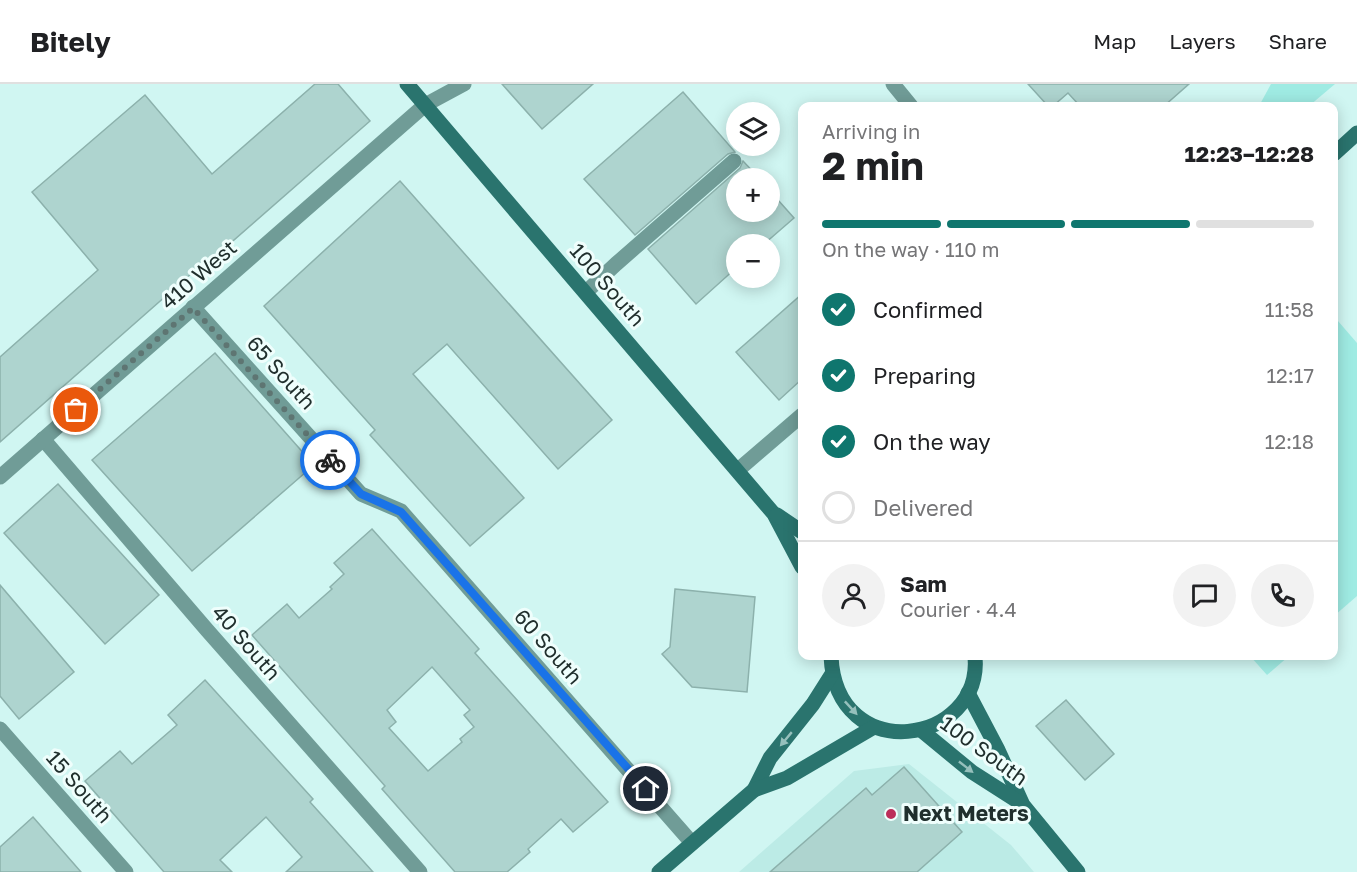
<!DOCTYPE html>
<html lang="en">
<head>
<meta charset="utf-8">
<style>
  body { margin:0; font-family:"Golos Text",sans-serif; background:#f2f2f2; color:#202124; height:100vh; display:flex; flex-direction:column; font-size:22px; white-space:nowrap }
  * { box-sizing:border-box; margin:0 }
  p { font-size:20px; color:#757577 }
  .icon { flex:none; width:33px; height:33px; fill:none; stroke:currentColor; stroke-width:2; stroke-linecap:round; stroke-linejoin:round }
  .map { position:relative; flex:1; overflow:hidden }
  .drawer { position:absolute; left:798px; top:18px; width:540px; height:558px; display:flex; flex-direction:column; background:#fff; border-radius:12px; box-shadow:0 3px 15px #0003 }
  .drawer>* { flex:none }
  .buttons { position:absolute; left:726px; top:18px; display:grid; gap:12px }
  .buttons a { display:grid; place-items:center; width:54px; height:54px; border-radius:50%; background:#fff; box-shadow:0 3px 15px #0003; font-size:30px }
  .pin { position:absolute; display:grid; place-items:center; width:51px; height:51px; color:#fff; margin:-26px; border:3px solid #fff; border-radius:50%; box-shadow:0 2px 6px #0007 }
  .courier { position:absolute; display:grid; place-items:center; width:60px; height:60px; margin:-30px; border:4px solid #1a73e8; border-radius:50%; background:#fff; color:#222; box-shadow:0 2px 8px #0007 }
  .overview em { font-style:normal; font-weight:700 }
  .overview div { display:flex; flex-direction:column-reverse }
  .overview { display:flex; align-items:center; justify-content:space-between; height:102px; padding:0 24px }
  h1 { font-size:39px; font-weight:700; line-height:45px }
  .bar { display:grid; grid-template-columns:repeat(4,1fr); gap:9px 6px; align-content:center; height:72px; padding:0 24px }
  .bar i { height:8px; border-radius:4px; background:#e0e0e0 }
  .bar .selected { background:#0f766e }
  .bar p { grid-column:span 4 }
  .line { display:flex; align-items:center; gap:15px; padding:0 24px; border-top:2px solid #e0e0e0 }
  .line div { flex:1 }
  .round { display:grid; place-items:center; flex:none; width:63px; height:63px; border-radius:32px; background:#f2f2f2 }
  ol { padding:0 24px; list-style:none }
  li { display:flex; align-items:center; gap:18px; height:66px }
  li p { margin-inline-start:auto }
  li .icon { padding:6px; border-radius:50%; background:#0f766e; color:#fff; stroke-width:4 }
  li:last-child { color:#757577 }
  li i { width:33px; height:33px; border:3px solid #e0e0e0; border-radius:50% }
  header { display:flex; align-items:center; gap:36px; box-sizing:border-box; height:84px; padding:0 30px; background:#fff; border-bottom:2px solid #e0e0e0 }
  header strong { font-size:28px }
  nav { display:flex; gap:33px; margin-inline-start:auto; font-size:21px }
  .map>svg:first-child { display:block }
  .built { fill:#bcebe6 }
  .green { fill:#9febe3 }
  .building { fill:#aed4cf; stroke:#8cb1ac; stroke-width:1.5; fill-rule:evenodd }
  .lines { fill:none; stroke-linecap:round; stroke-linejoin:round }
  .lane { stroke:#709c97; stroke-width:15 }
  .secondary { stroke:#2a746e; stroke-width:15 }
  .oneway { fill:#96c0bc }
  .done { stroke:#5e7572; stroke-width:6; stroke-dasharray:0 10.8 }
  .route { stroke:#1a73e8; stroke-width:8 }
  .poi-dot { fill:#bc2e5a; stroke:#effefc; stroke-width:2 }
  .labels { text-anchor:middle; stroke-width:6; stroke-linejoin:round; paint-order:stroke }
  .street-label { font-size:21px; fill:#202f2d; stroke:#effefc }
  .poi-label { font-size:21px; font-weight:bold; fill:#202f2d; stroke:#effefc; text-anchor:start }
</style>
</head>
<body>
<header>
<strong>Bitely</strong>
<nav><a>Map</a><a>Layers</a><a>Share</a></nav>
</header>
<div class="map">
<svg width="1357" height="788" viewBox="0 0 1357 788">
  <rect width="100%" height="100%" fill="#d0f6f2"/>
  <path class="built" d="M909,680L1011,761L1034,788H739L854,687Z"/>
  <g class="green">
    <path d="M1271,0H1335L1309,22H1259Z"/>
    <path d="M1338,237L1357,259V512L1334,532V241Z"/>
    <path d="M1250,572H1289L1267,591Z"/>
  </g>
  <g class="building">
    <path d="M315,0H338L370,37L194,191L192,189L0,358V273L98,186L32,108L145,11L212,90Z"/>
    <path d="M502,0H593L542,45Z"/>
    <path d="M1028,0H1189L1164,22H1080L1068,9L1053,22H1048Z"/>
    <path d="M683,8L735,68L728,70L635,151L584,95Z"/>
    <path d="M743,77L759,94H736V128H770V107L794,134L764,160H736V184L696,220L648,165L740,84Z"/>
    <path d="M400,97L612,336L558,385L447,260L413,290L524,414L470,462L370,351L375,346L264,222Z"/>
    <path d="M802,210V295L779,316L736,268Z"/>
    <path d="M215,269L314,381L192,487L92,376Z"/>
    <path d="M58,400L159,511L105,560L4,449Z"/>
    <path d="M372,445L479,565L475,569L608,718L573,748L561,735L528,765L530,768L507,788H455L382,705L385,702L252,551L287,520L299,534L332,505L330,503L344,490L334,479ZM432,583L470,626L464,631L474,643L460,655L462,658L428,687L389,644L396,638L387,626Z"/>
    <path d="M0,501L74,588L19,635L0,612Z"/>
    <path d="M675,505L755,513L747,608L692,603L662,570L670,563Z"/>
    <path d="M205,596L313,715L310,718L373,788H286L302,773L266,733L220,776L232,788H164L85,697L120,667L132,680L177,641L168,631Z"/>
    <path d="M1066,616L1114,670L1085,696L1036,642Z"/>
    <path d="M904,683L962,748L917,788H770L866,704L872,711Z"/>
    <path d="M33,733L81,788H0V763Z"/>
  </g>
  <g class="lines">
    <g class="lane">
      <path d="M893,0L911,22"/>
      <path d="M586,208L616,180L734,77"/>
      <path d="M193,223L361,410L401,427L692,759"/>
      <path d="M43,355L207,546L420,788"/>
      <path d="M738,386L802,331"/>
      <path d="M0,393L425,21L464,0"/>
      <path d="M0,645L126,788"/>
    </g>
    <g class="secondary">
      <path d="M407,0L774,430L802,483"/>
      <path d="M1334,70L1357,49"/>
      <path d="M777,431L802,448"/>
      <path d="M831,572C836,684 983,661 975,572"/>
      <path d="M968,609L998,666L1023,721L1078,788"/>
      <path d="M921,646L972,688L1022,720"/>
      <path d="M754,706L770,674L813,620L832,590"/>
      <path d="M659,788L754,706L787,694L874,643"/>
    </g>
  </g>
  <defs><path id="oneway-solid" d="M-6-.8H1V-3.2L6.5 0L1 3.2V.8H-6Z" transform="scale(1.5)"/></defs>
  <g class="oneway">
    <use href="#oneway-solid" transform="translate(851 624) rotate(47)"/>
    <use href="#oneway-solid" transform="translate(786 655) rotate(130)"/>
    <use href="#oneway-solid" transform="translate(966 683) rotate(38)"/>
  </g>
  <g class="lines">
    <path class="done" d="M76,326L193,224L330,376"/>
    <path class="route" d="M330,376L361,410L401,428L646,705"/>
  </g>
  <circle class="poi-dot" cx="891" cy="730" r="6"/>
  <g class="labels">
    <g class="street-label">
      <text transform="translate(199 191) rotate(-41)" y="7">410 West</text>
      <text transform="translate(607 201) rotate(49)" y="7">100 South</text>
      <text transform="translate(281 289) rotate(48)" y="7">65 South</text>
      <text transform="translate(246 559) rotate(49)" y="7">40 South</text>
      <text transform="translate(548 563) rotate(49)" y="7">60 South</text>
      <text transform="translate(984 667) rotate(36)" y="7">100 South</text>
      <text transform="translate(79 703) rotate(49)" y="7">15 South</text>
    </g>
    <g class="poi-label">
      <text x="903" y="737">Next Meters</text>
    </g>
  </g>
</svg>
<div class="buttons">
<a><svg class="icon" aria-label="layers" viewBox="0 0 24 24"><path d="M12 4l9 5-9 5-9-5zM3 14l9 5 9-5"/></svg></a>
<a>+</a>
<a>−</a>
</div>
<div class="pin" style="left:76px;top:326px;background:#ea580c"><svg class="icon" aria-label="bag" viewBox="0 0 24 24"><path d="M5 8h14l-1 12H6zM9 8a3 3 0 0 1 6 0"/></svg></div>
<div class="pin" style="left:646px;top:705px;background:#1f2937"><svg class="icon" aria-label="home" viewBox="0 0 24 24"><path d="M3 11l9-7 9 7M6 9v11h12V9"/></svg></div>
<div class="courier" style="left:330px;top:376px"><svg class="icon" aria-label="bike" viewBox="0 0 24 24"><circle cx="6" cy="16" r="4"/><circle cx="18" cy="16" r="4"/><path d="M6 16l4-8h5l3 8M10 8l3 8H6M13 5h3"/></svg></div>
<section class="drawer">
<div class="overview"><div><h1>2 min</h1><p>Arriving in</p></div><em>12:23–12:28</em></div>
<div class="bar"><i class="selected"></i><i class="selected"></i><i class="selected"></i><i></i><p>On the way · 110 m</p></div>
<ol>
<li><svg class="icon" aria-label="check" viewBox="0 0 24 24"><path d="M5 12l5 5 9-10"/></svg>Confirmed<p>11:58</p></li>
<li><svg class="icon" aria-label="check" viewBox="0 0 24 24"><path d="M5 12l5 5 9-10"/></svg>Preparing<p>12:17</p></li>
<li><svg class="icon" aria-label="check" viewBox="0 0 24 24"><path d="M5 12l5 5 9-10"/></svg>On the way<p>12:18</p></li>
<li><i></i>Delivered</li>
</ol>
<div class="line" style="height:108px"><a class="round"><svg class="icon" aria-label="person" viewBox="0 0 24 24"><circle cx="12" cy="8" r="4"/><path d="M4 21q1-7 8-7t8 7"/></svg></a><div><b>Sam</b><p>Courier · 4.4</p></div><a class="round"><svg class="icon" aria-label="chat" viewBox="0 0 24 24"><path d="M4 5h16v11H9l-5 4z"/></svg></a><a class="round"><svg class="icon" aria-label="phone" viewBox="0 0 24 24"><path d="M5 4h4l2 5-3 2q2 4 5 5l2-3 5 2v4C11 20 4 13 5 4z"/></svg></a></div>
</section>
</div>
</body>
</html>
